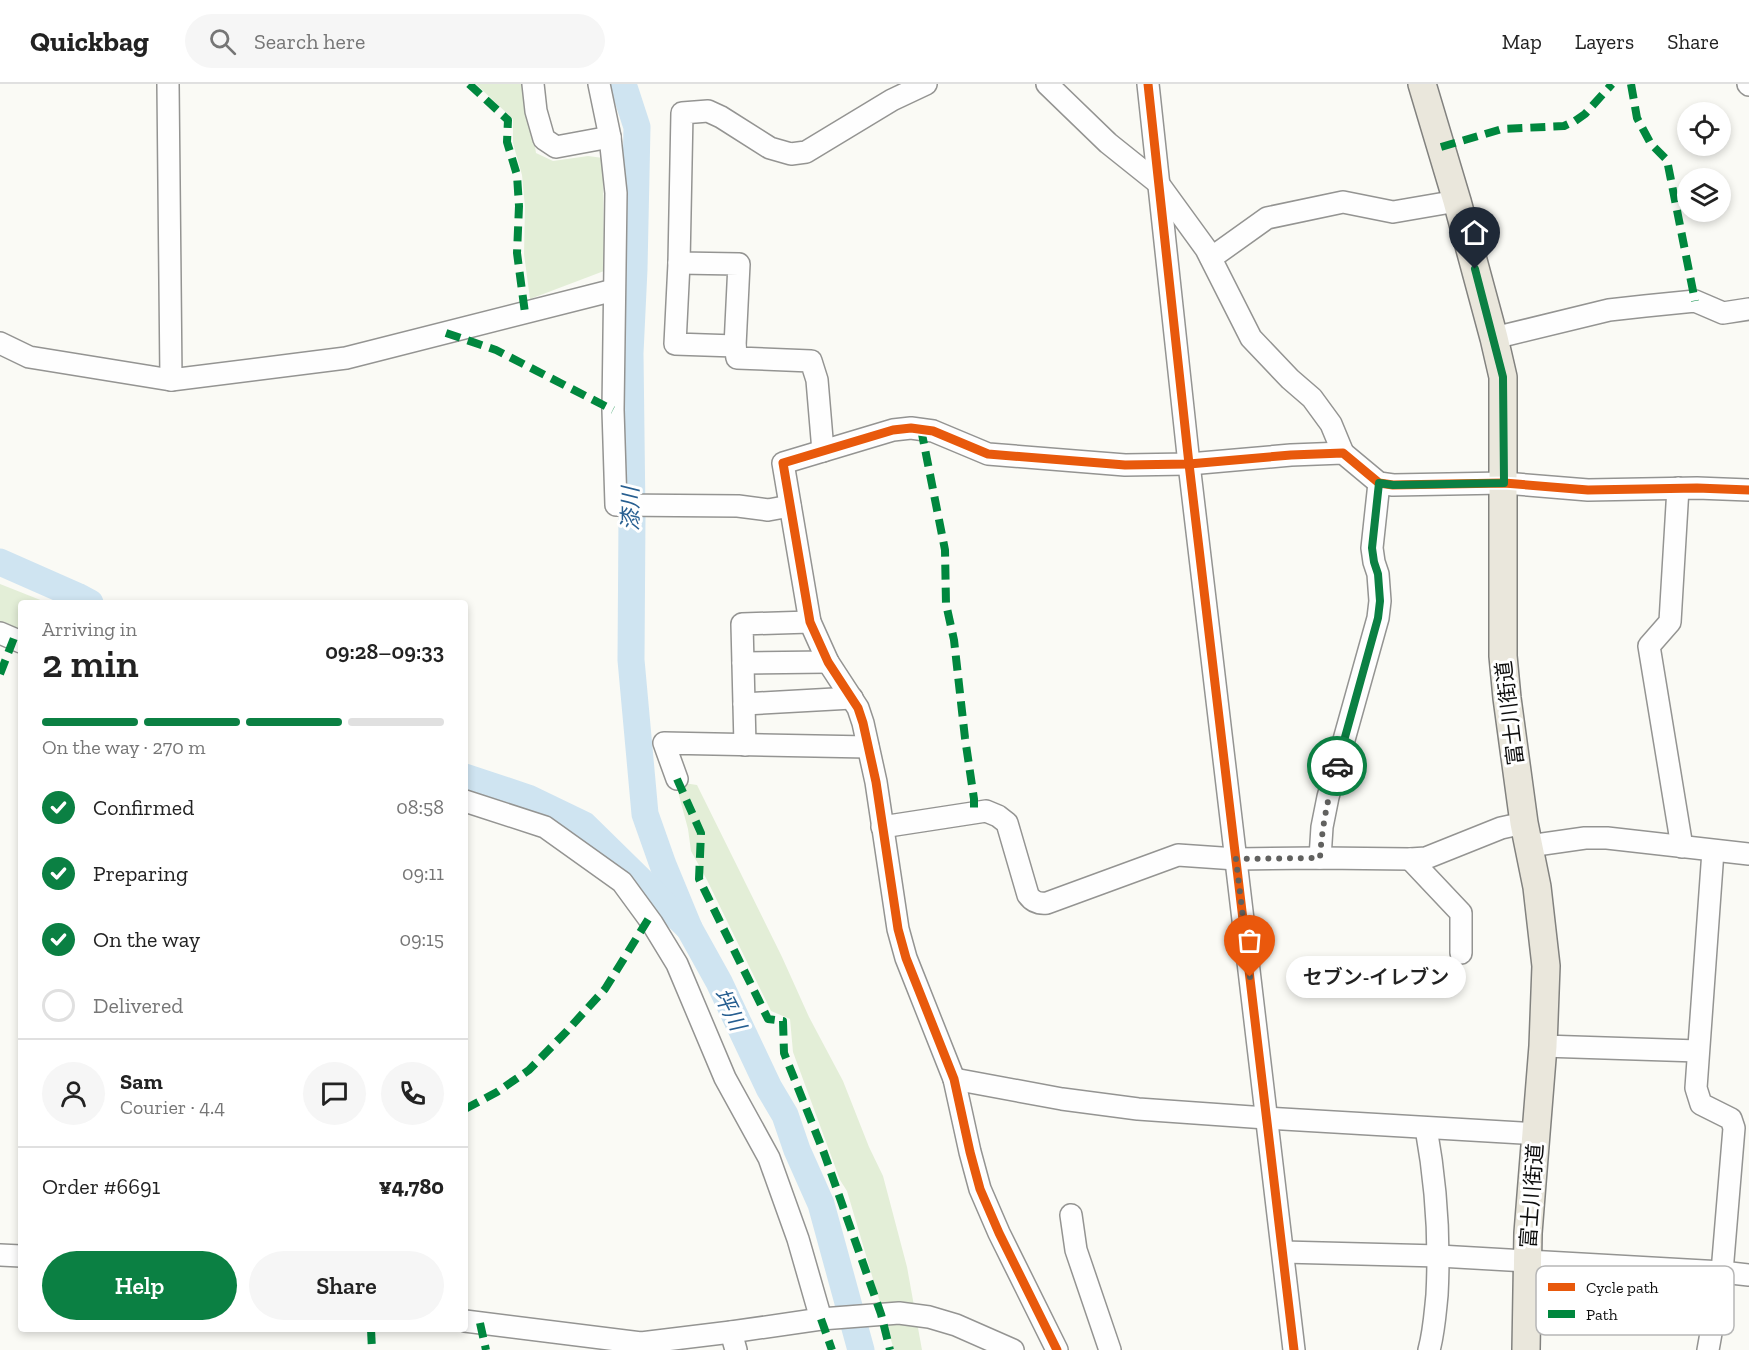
<!DOCTYPE html>
<html lang="en">
<head>
<meta charset="utf-8">
<style>
  body { margin:0; font-family:"Zilla Slab","Noto Sans JP",serif; background:#f6f6f6; color:#222; height:100vh; display:flex; flex-direction:column; font-size:22px; white-space:nowrap }
  * { box-sizing:border-box; margin:0 }
  p { font-size:20px; color:#767676 }
  .icon { flex:none; width:33px; height:33px; fill:none; stroke:currentColor; stroke-width:2; stroke-linecap:round; stroke-linejoin:round }
  .map { position:relative; flex:1; overflow:hidden }
  .side { position:absolute; left:18px; top:516px; width:450px; height:732px; display:flex; flex-direction:column; background:#fff; border-radius:6px; box-shadow:0 3px 9px #0003 }
  .side>* { flex:none }
  .tools { position:absolute; left:1677px; top:18px; display:grid; gap:12px }
  .tools a { display:grid; place-items:center; width:54px; height:54px; border-radius:50%; background:#fff; box-shadow:0 3px 9px #0003; font-size:30px }
  .pin { position:absolute; display:grid; place-items:center; width:51px; height:51px; color:#fff; margin:-62px -26px; border-radius:50% 50% 50% 0; rotate:-45deg; box-shadow:0 0 6px #0007 }
  .pin .icon { rotate:45deg }
  .courier { position:absolute; display:grid; place-items:center; width:60px; height:60px; margin:-30px; border:4px solid #0b8043; border-radius:50%; background:#fff; color:#222; box-shadow:0 2px 8px #0007 }
  .bubble { position:absolute; height:42px; border-radius:21px; background:#fff; box-shadow:0 3px 9px #0003; font-size:20px; font-weight:600; line-height:42px; text-align:center }
  .summary em { font-style:normal; font-weight:600 }
  .summary div { display:flex; flex-direction:column-reverse }
  .summary { display:flex; align-items:center; justify-content:space-between; height:102px; padding:0 24px }
  h1 { font-size:39px; font-weight:600; line-height:45px }
  .bar { display:grid; grid-template-columns:repeat(4,1fr); gap:9px 6px; align-content:center; height:72px; padding:0 24px }
  .bar i { height:8px; border-radius:4px; background:#e0e0e0 }
  .bar .selected { background:#0b8043 }
  .bar p { grid-column:span 4 }
  .line { display:flex; align-items:center; gap:15px; padding:0 24px; border-top:2px solid #e0e0e0 }
  .line div { flex:1 }
  .round { display:grid; place-items:center; flex:none; width:63px; height:63px; border-radius:32px; background:#f6f6f6 }
  ol { padding:0 24px; list-style:none }
  li { display:flex; align-items:center; gap:18px; height:66px }
  li p { margin-inline-start:auto }
  li .icon { padding:6px; border-radius:50%; background:#0b8043; color:#fff; stroke-width:4 }
  li:last-child { color:#767676 }
  li i { width:33px; height:33px; border:3px solid #e0e0e0; border-radius:50% }
  .cta { display:flex; gap:12px; margin-top:auto; padding:12px 24px }
  .cta a { flex:1; height:69px; border-radius:36px; background:#0b8043; color:#fff; font-size:24px; font-weight:600; line-height:69px; text-align:center }
  .cta a+a { background:#f6f6f6; color:#222 }
  header { display:flex; align-items:center; gap:36px; box-sizing:border-box; height:84px; padding:0 30px; background:#fff; border-bottom:2px solid #e0e0e0 }
  header strong { font-size:28px }
  nav { display:flex; gap:33px; margin-inline-start:auto; font-size:21px }
  .search { width:420px; height:54px; background:#f6f6f6; display:flex; align-items:center; gap:15px; box-sizing:border-box; padding:0 21px; border-radius:33px; color:#767676; font-size:22px }
  .map>svg:first-child { display:block }
  .green { fill:#e3eed7 }
  .lines { fill:none; stroke-linecap:round; stroke-linejoin:round }
  .river { stroke:#cfe4f1; stroke-width:27 }
  .minor-casing { stroke:#949492; stroke-width:24 }
  .major-casing { stroke:#82827f; stroke-width:30 }
  .minor { stroke:#fefefe; stroke-width:21 }
  .major { stroke:#eae7dc; stroke-width:27 }
  .quiet { stroke:#00873e; stroke-width:8; stroke-dasharray:15 8; stroke-linecap:butt }
  .cycleway-casing { stroke:#fff; stroke-width:13 }
  .cycleway { stroke:#e8590c; stroke-width:9 }
  .done { stroke:#61615f; stroke-width:6; stroke-dasharray:0 10.8 }
  .route { stroke:#0b8043; stroke-width:8 }
  .labels { text-anchor:middle; stroke-width:6; stroke-linejoin:round; paint-order:stroke }
  .street-label { font-size:21px; fill:#0e0e0e; stroke:#fff }
  .water-label { font-size:22px; font-style:italic; fill:#275f91; stroke:#fff }
  .key { fill:#fff; stroke:#b7b7b7; stroke-width:1.5 }
  .key-label { font-size:16px; fill:#0e0e0e }
</style>
</head>
<body>
<header>
<strong>Quickbag</strong>
<div class="search"><svg class="icon" aria-label="search" viewBox="0 0 24 24"><circle cx="10" cy="10" r="6"/><path d="M15 15l6 6"/></svg>Search here</div>
<nav><a>Map</a><a>Layers</a><a>Share</a></nav>
</header>
<div class="map">
<svg width="1749" height="1266" viewBox="0 0 1749 1266">
  <rect width="100%" height="100%" fill="#fafaf5"/>
  <g class="green">
    <path d="M476,0H525L536,69L553,77L588,72L603,74L604,187L530,215L524,170L525,123L522,91L513,59V35Z"/>
    <path d="M0,500L48,519H21V554L0,544Z"/>
    <path d="M684,699L697,701L782,873L809,933L843,997L869,1063L883,1092L907,1183L922,1266H894L847,1107L840,1096L793,968L790,935L771,927L707,796L691,767L688,745L677,704Z"/>
  </g>
  <g class="lines">
    <g class="river">
      <path d="M623,0L637,43L634,185L630,269L632,431L631,576L645,730L663,781L689,844"/>
      <path d="M0,478L77,512L90,519"/>
      <path d="M465,693L528,714L584,741L689,844L719,898L769,1004L785,1031L797,1066L821,1120L861,1266"/>
    </g>
    <defs>
      <g id="minor">
        <path d="M168,0L171,296"/>
        <path d="M533,0L536,27L544,55L556,63L610,53"/>
        <path d="M599,0L610,53L616,109L613,326L616,421L738,422L768,426L790,422"/>
        <path d="M1047,0L1108,59L1158,99L1206,165L1251,254L1290,295L1312,314L1331,340L1343,369"/>
        <path d="M1148,0L1189,380L1294,1266"/>
        <path d="M1748,0L1749,1"/>
        <path d="M1211,174L1267,134L1343,118L1393,128L1457,117"/>
        <path d="M679,179L675,260L735,262L737,274L811,277L817,296L823,367"/>
        <path d="M1494,254L1609,226L1645,222L1695,217L1723,229L1749,225"/>
        <path d="M0,259L29,273L171,296L346,274L614,206"/>
        <path d="M735,262L739,180L679,179L682,29L708,27L721,33L770,64L791,70L806,68L892,16L926,0"/>
        <path d="M1678,404L1670,538L1649,562L1682,763"/>
        <path d="M0,549L21,558"/>
        <path d="M743,579L828,578"/>
        <path d="M744,620L852,614"/>
        <path d="M745,661L742,540L810,538"/>
        <path d="M677,695L664,659L868,663"/>
        <path d="M465,717L545,743L622,798L652,839L677,880L725,994L769,1074L798,1155L821,1235"/>
        <path d="M882,743L986,727L998,732L1007,739L1028,811C1033,818 1038,820 1047,819L1178,771L1236,775L1320,774L1410,775L1426,774L1501,744L1524,739"/>
        <path d="M1529,762L1585,754H1607L1749,770"/>
        <path d="M1320,774L1322,743L1328,713L1378,534L1380,517L1378,490L1374,478L1372,464L1379,399"/>
        <path d="M1410,775L1461,829V869"/>
        <path d="M1543,962L1698,967"/>
        <path d="M954,995L1062,1015L1138,1025L1266,1034L1537,1050"/>
        <path d="M1426,1044C1436,1099 1440,1155 1437,1211C1435,1230 1434,1248 1429,1266"/>
        <path d="M1071,1131L1076,1166L1110,1266"/>
        <path d="M1283,1168L1439,1172L1722,1188L1749,1191"/>
        <path d="M0,1171L21,1172"/>
        <path d="M465,1237L641,1259L731,1248L821,1235L899,1229L929,1233L956,1241L1013,1266"/>
        <path d="M731,1248L736,1266"/>
        <path d="M1057,1266L999,1149L980,1105L970,1068L954,995L906,874L898,845L876,698L863,639L858,624L828,578L810,538L783,379L893,346L911,344L933,347L988,370L1125,381L1189,380L1291,371L1343,369L1379,399L1393,401L1504,399L1588,406L1697,404L1749,406"/>
        <path d="M1708,1266L1722,1188L1734,1044L1731,1035L1701,1020L1696,1004L1713,767"/>
      </g>
      <path id="major" d="M1422,0L1457,117L1494,254L1503,293V572L1507,614L1524,739L1537,803L1546,882L1543,962L1528,1149L1526,1266"/>
    </defs>
    <use href="#minor" class="minor-casing"/>
    <use href="#major" class="major-casing"/>
    <use href="#minor" class="minor"/>
    <use href="#major" class="major"/>
    <g class="quiet">
      <path d="M469,0L508,36L507,58L517,91L519,122L517,169L525,229"/>
      <path d="M1631,0L1637,34L1651,60L1667,76L1695,217"/>
      <path d="M1441,63L1502,45L1564,42L1575,37L1585,30L1612,0"/>
      <path d="M446,249L496,266L613,326"/>
      <path d="M921,345L945,466L946,520L954,556L965,654L974,715V729"/>
      <path d="M0,590L14,554"/>
      <path d="M677,695L701,749L699,795L768,935L783,937L784,969L824,1069L881,1230L890,1266"/>
      <path d="M465,1025L497,1008L529,986L566,948L605,905L649,834"/>
      <path d="M821,1235L832,1266"/>
      <path d="M480,1239L486,1266"/>
      <path d="M371,1245L372,1266"/>
    </g>
    <defs>
      <g id="cycleway">
        <path d="M1148,0L1189,380L1294,1266"/>
        <path d="M1057,1266L999,1149L980,1105L970,1068L954,995L906,874L898,845L876,698L863,639L858,624L828,578L810,538L783,379L893,346L911,344L933,347L988,370L1125,381L1189,380L1291,371L1343,369L1379,399L1393,401L1504,399L1588,406L1697,404L1749,406"/>
      </g>
    </defs>
    <use href="#cycleway" class="cycleway-casing"/>
    <use href="#cycleway" class="cycleway"/>
  </g>
  <g class="lines">
    <path class="done" d="M1250,893L1236,775L1320,774C1322,742 1328,713 1337,682"/>
    <path class="route" d="M1337,682L1378,534L1380,517L1378,490L1374,478L1372,464L1379,399L1393,401L1504,399L1503,293L1475,185"/>
  </g>
  <g class="labels">
    <g class="street-label">
      <text transform="translate(1510 629) rotate(-97)" y="7">富士川街道</text>
      <text transform="translate(1532 1112) rotate(-86)" y="7">富士川街道</text>
    </g>
    <g class="water-label">
      <text transform="translate(630 425) rotate(-90)" y="8">漆川</text>
      <text transform="translate(730 925) rotate(63)" y="8">坪川</text>
    </g>
  </g>
  <rect x="1536" y="1182" width="198" height="69" rx="9" class="key"/>
  <rect x="1548" y="1199" width="27" height="8" fill="#e8590c"/>
  <rect x="1548" y="1226" width="27" height="8" fill="#00873e"/>
  <g class="key-label">
    <text x="1586" y="1209">Cycle path</text>
    <text x="1586" y="1236">Path</text>
  </g>
</svg>
<div class="tools">
<a><svg class="icon" aria-label="locate" viewBox="0 0 24 24"><circle cx="12" cy="12" r="6"/><path d="M12 2v4M12 18v4M2 12h4M18 12h4"/></svg></a>
<a><svg class="icon" aria-label="layers" viewBox="0 0 24 24"><path d="M12 4l9 5-9 5-9-5zM3 14l9 5 9-5"/></svg></a>
</div>
<div class="pin" style="left:1250px;top:893px;background:#ea580c"><svg class="icon" aria-label="bag" viewBox="0 0 24 24"><path d="M5 8h14l-1 12H6zM9 8a3 3 0 0 1 6 0"/></svg></div>
<div class="pin" style="left:1475px;top:185px;background:#1f2937"><svg class="icon" aria-label="home" viewBox="0 0 24 24"><path d="M3 11l9-7 9 7M6 9v11h12V9"/></svg></div>
<div class="courier" style="left:1337px;top:682px"><svg class="icon" aria-label="car" viewBox="0 0 24 24"><path d="M5 17H2v-5l4-1 3-4h7l3 4 3 1v5h-3M9 17h6M6 11h13"/><circle cx="7" cy="17" r="2"/><circle cx="17" cy="17" r="2"/></svg></div>
<div class="bubble" style="left:1286px;top:872px;width:180px">セブン-イレブン</div>
<section class="side">
<div class="summary"><div><h1>2 min</h1><p>Arriving in</p></div><em>09:28–09:33</em></div>
<div class="bar"><i class="selected"></i><i class="selected"></i><i class="selected"></i><i></i><p>On the way · 270 m</p></div>
<ol>
<li><svg class="icon" aria-label="check" viewBox="0 0 24 24"><path d="M5 12l5 5 9-10"/></svg>Confirmed<p>08:58</p></li>
<li><svg class="icon" aria-label="check" viewBox="0 0 24 24"><path d="M5 12l5 5 9-10"/></svg>Preparing<p>09:11</p></li>
<li><svg class="icon" aria-label="check" viewBox="0 0 24 24"><path d="M5 12l5 5 9-10"/></svg>On the way<p>09:15</p></li>
<li><i></i>Delivered</li>
</ol>
<div class="line" style="height:108px"><a class="round"><svg class="icon" aria-label="person" viewBox="0 0 24 24"><circle cx="12" cy="8" r="4"/><path d="M4 21q1-7 8-7t8 7"/></svg></a><div><b>Sam</b><p>Courier · 4.4</p></div><a class="round"><svg class="icon" aria-label="chat" viewBox="0 0 24 24"><path d="M4 5h16v11H9l-5 4z"/></svg></a><a class="round"><svg class="icon" aria-label="phone" viewBox="0 0 24 24"><path d="M5 4h4l2 5-3 2q2 4 5 5l2-3 5 2v4C11 20 4 13 5 4z"/></svg></a></div>
<div class="line" style="height:78px"><div>Order #6691</div><b>¥4,780</b></div>
<div class="cta"><a>Help</a><a>Share</a></div>
</section>
</div>
</body>
</html>
